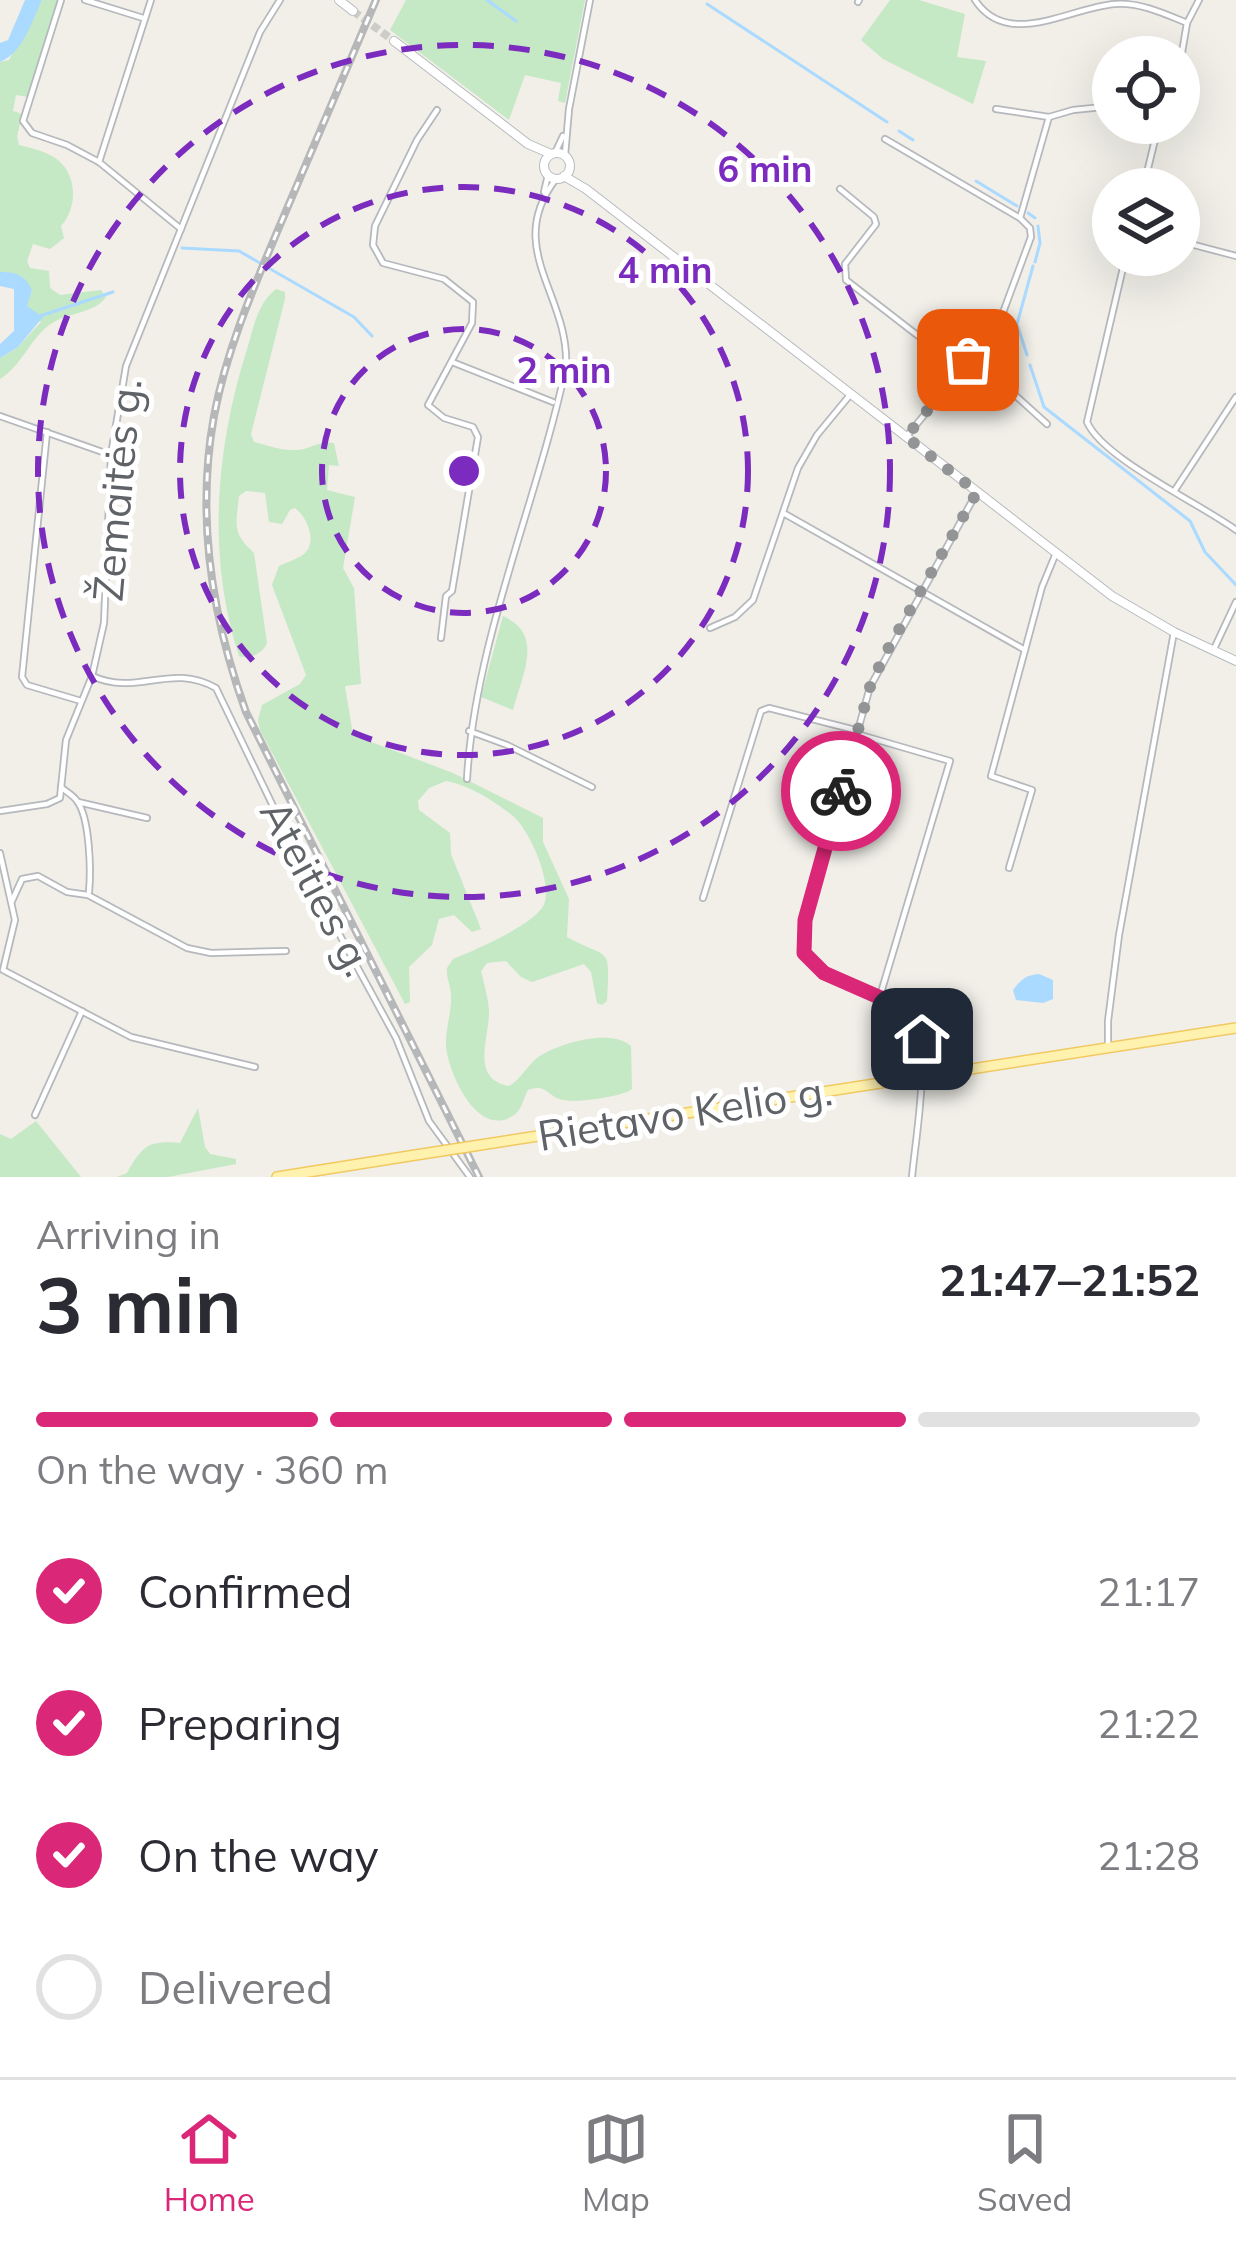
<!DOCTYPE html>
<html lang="en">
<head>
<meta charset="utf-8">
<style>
  body { margin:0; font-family:Mulish,sans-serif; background:#f7f7f7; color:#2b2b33; height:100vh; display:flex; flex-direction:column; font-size:45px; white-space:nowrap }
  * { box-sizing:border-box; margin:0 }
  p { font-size:39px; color:#7c7c81 }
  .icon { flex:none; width:66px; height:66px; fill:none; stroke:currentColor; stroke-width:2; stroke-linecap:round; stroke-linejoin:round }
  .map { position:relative; height:1177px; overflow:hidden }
  .side { display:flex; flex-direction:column; background:#fff; flex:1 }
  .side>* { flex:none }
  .fabs { position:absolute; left:1092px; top:36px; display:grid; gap:24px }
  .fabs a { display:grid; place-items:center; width:108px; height:108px; border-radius:50%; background:#fff; box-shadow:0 12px 48px #0002; font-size:60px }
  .pin { position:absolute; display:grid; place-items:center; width:102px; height:102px; color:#fff; margin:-51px; border-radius:24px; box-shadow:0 6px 18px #0006 }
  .courier { position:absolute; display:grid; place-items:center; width:120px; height:120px; margin:-60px; border:9px solid #db2777; border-radius:50%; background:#fff; color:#222; box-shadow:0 3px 15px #0007 }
  .overview em { font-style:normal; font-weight:700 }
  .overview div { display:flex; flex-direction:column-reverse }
  .overview { display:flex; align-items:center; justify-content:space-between; height:204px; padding:0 36px }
  h1 { font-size:78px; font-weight:700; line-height:90px }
  .bar { display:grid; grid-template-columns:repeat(4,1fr); gap:18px 12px; align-content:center; height:144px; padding:0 36px }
  .bar i { height:15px; border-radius:9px; background:#e1e1e2 }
  .bar .current { background:#db2777 }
  .bar p { grid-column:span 4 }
  ol { padding:0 36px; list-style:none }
  li { display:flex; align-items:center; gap:36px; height:132px }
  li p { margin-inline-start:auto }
  li .icon { padding:12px; border-radius:50%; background:#db2777; color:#fff; stroke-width:4 }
  li:last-child { color:#7c7c81 }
  li i { width:66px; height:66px; border:6px solid #e1e1e2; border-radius:50% }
  .tabs { display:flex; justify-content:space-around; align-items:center; height:168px; border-top:3px solid #e1e1e2; background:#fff; font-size:33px; color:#7c7c81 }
  .tabs a { display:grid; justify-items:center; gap:6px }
  .tabs .current { color:#db2777 }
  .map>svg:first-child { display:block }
  .green { fill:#c5e8c5 }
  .water { fill:#aadaff }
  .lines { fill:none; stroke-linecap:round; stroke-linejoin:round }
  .stream { stroke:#aadaff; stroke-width:3 }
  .secondary-tunnel { stroke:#ccccc8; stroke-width:8; stroke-dasharray:8 4; stroke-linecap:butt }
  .street-casing { stroke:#b5b8bc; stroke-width:8 }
  .secondary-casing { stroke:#b6babf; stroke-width:10 }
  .primary-casing { stroke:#f2c960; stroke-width:12 }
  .street { stroke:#fff; stroke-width:4.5 }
  .secondary { stroke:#fff; stroke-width:8 }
  .primary { stroke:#fff2af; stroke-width:9 }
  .rail-casing { stroke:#b6b7b8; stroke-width:8 }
  .rail { stroke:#fff; stroke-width:3; stroke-dasharray:9; stroke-linecap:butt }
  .primary-bridge-casing { stroke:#f2c960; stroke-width:12; stroke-linecap:butt }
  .primary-bridge { stroke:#fff2af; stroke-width:9 }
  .done { stroke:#929495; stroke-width:12; stroke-dasharray:0 21.6 }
  .route { stroke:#db2777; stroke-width:15 }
  .ring { fill:none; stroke:#7b2cbf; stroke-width:6; stroke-dasharray:21 15 }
  .labels { text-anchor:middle; stroke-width:10; stroke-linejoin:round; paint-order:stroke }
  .street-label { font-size:42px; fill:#5f6368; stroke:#fff }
  .centre { fill:#7b2cbf; stroke:#fff; stroke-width:6 }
  .ring-label { font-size:36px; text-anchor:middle; font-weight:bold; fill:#7b2cbf; stroke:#fff; stroke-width:10; stroke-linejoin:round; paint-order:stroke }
</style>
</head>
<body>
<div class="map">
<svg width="1236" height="1177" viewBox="0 0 1236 1177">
  <rect width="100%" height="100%" fill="#f1efe8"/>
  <g class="green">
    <path d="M42,0H59L28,97L16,95L13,111L22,114L17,137L19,145C32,148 48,152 58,160C78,177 77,208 61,226L64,238L50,249L33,244L27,261L30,268L49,271L50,288L60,295L101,290L106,297C95,313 71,312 54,322C32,334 23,365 0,379V358L18,347L41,322L26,306L32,290L8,272H0V62L9,60Z"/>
    <path d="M406,0H585L565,103L558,101L561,83L525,75L509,120L390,30Z"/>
    <path d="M890,0H919L965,14L957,57L986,61L973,104L883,59L861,40Z"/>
    <path d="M276,289L285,292V299L251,434L254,442C267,445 281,451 295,450C310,450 318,440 334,443L339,466L329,465L327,490L355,497L343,568L354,588L361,684L345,686L353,735L453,773L543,818V842L569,899L567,937C610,961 610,942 607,1001L602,1005L597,1003L591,972L584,964L532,982L521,977L506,961L487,963L481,971C484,984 488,997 489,1010C490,1037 469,1079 509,1086C521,1079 526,1067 537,1058C558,1043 611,1028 631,1046L632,1089C622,1097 577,1103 563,1100C546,1096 547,1083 528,1090C523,1099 522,1110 514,1115C479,1139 452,1079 447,1053C443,1033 452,1015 451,996C451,985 446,978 447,968L453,959C476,950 528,927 542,908C556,889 530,830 513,816C496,802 467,784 446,781L429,788L418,801L419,810L450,833L451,854L481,929L472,932L454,915L439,919L432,945L409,967L410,1002L405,1004L260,730L258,720L262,705L300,684L306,675L272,585L279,566C287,562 301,558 306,552C317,539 306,516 295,508L290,510L282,524L269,522L265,493L246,491L239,496C236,527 232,532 254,553L267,643C263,653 250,660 239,656C206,554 216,446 248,346C254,325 258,303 276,289Z"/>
    <path d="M503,616C545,634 522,675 513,710L481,697Z"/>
    <path d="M198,1108L205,1147L210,1154L236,1159V1164L168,1177H117L127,1173C142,1147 147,1140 180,1143Z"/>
    <path d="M36,1121L81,1177H0V1134L11,1139Z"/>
  </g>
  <g class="water">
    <path d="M25,0H42C32,21 23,53 0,62V43L8,40Z"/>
    <path d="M0,272C16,271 26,276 32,290L27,306L43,317L18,347L0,358V344L14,331V289L0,286Z"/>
    <path d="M1039,974L1053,980V999L1043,1003L1016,1000L1013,990C1020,980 1026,975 1039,974Z"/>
  </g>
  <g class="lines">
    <g class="stream">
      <path d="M487,0L516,21"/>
      <path d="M707,4L887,122"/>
      <path d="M899,131L913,140"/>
      <path d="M976,181L1017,206"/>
      <path d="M1028,213L1035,218"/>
      <path d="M182,248L239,251L354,317L372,336"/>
      <path d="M1035,262L1040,243L1038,226"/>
      <path d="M40,316L113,292"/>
      <path d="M1027,355L1017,324L1033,266"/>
      <path d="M1030,365L1044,407L1190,521L1205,552L1236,585"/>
    </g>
    <path class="secondary-tunnel" d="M353,11L394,41"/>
    <defs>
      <g id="street">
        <path d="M61,0L23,121L32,133L67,145L99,162"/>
        <path d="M85,0L143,18"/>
        <path d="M151,0L99,162L181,229"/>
        <path d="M975,0C1008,50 1071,7 1115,4C1140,2 1165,14 1187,23"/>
        <path d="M858,2L859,0"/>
        <path d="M1179,70L1187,23L1199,0"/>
        <path d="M996,109L1049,117L1073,110L1113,106"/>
        <path d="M437,110L417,140L375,226L373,245L383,263L444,279L473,302L472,323L428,405L444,418L473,427L478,437L452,591L446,596L441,638"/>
        <path d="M885,139L1020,218"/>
        <path d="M555,153L563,136"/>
        <path d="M565,155L569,109L590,0"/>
        <path d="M840,189L874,217L876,224L845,264L846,280L961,369"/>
        <path d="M1143,189L1159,123"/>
        <path d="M544,192L548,175"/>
        <path d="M1179,241L1236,256"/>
        <path d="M1126,255L1087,422C1103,459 1201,504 1236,530"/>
        <path d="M968,360L1005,386L1047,424"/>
        <path d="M452,362L553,402"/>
        <path d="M0,416L111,455"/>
        <path d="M47,432L22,677L27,685L81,701"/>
        <path d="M906,437L998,326L1031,237L1030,228L1020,218L1049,117"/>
        <path d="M1175,490L1236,397"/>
        <path d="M785,514L1025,650"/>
        <path d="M710,628L735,617L753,600L798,468L817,435L850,395"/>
        <path d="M1213,651L1236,602"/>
        <path d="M92,676C138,697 170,662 216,688L301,864L396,1038L429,1121L470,1177"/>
        <path d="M469,731L507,745L592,787"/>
        <path d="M857,734L950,761L880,996"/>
        <path d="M467,779C475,640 537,503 566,367C570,295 503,248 556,179"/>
        <path d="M61,787C66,792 73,795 77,801C90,818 91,871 89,892"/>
        <path d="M78,802L147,818"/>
        <path d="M0,811L47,804L60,798L66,740L92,676L104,623L111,455L126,366L260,32L280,0"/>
        <path d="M0,853L15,920L3,970L131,1037L255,1067"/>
        <path d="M1009,868L1032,790L991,776L1042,587L1056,553"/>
        <path d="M703,898L761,711L769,708L855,730"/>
        <path d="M12,901L22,879L38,876L67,892L88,895L187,948L211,953L286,951"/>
        <path d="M1108,1047V1021L1119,935L1174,632"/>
        <path d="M35,1115L82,1011"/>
        <path d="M912,1177C915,1139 936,1031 906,1007C870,991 799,980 802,931L870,687L977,492"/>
      </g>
      <g id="secondary">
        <path d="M339,0L353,11"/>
        <path d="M394,41L528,144L551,154"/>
        <circle cx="557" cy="166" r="13"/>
        <path d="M564,176L586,189L1112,596L1174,632L1236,661"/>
      </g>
      <g id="primary">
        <path d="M493,1143L1236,1028"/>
        <path d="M277,1177L422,1154"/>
      </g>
    </defs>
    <use href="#street" class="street-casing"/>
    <use href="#secondary" class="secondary-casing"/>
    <use href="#primary" class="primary-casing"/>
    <use href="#street" class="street"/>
    <use href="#secondary" class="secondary"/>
    <use href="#primary" class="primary"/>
    <defs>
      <path id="rail" d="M376,0C345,73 314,145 283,218C256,282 227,347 214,416C196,516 212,618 246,712L479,1177"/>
    </defs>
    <use href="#rail" class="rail-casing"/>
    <use href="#rail" class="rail"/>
    <defs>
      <path id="primary-bridge" d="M422,1154L493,1143"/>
    </defs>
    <use href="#primary-bridge" class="primary-bridge-casing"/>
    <use href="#primary-bridge" class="primary-bridge"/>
  </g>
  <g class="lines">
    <path class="done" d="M841,791L870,687L884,656L977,492L906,437L968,360"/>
    <path class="route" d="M841,791L805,920L804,953L824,973L913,1012L922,1039"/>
  </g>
  <g class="ring">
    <circle cx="464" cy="471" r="142"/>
    <circle cx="464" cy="471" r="284"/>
    <circle cx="464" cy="471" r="426"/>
  </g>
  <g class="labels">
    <g class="street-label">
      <text transform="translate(117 490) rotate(-85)" y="15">Žemaitės g.</text>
      <text transform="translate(317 888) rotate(62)" y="15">Ateities g.</text>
      <text transform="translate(685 1113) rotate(-9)" y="15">Rietavo Kelio g.</text>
    </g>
  </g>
  <circle cx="464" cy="471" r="18" class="centre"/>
  <g class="ring-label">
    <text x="765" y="182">6 min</text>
    <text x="665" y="283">4 min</text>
    <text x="564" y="383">2 min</text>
  </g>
</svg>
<div class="fabs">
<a><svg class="icon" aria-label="locate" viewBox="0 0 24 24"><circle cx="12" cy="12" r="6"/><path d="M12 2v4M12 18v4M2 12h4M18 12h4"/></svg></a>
<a><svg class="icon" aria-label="layers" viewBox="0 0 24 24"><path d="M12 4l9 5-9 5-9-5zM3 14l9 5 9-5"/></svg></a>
</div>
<div class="pin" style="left:968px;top:360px;background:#ea580c"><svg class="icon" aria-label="bag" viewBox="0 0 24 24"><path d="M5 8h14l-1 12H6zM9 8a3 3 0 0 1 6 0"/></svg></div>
<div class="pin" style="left:922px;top:1039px;background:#1f2937"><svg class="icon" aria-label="home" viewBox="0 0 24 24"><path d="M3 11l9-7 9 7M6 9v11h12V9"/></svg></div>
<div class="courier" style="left:841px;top:791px"><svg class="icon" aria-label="bike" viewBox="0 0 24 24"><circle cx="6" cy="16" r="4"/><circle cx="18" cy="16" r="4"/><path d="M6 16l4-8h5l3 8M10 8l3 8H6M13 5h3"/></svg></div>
</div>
<section class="side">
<div class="overview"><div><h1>3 min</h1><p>Arriving in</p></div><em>21:47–21:52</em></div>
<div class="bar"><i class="current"></i><i class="current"></i><i class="current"></i><i></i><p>On the way · 360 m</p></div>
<ol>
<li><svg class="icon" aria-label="check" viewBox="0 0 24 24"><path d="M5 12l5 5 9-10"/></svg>Confirmed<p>21:17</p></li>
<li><svg class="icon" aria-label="check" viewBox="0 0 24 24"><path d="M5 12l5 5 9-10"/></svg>Preparing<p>21:22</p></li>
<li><svg class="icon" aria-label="check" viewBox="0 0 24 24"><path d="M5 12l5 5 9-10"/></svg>On the way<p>21:28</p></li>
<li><i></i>Delivered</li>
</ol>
</section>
<nav class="tabs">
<a class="current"><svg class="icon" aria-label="home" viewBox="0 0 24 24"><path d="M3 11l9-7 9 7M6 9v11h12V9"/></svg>Home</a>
<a><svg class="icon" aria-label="map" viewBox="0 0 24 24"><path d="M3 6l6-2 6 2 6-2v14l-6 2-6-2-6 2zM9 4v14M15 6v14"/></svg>Map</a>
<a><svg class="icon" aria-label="saved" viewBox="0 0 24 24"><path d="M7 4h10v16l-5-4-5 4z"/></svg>Saved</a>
</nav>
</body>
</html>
